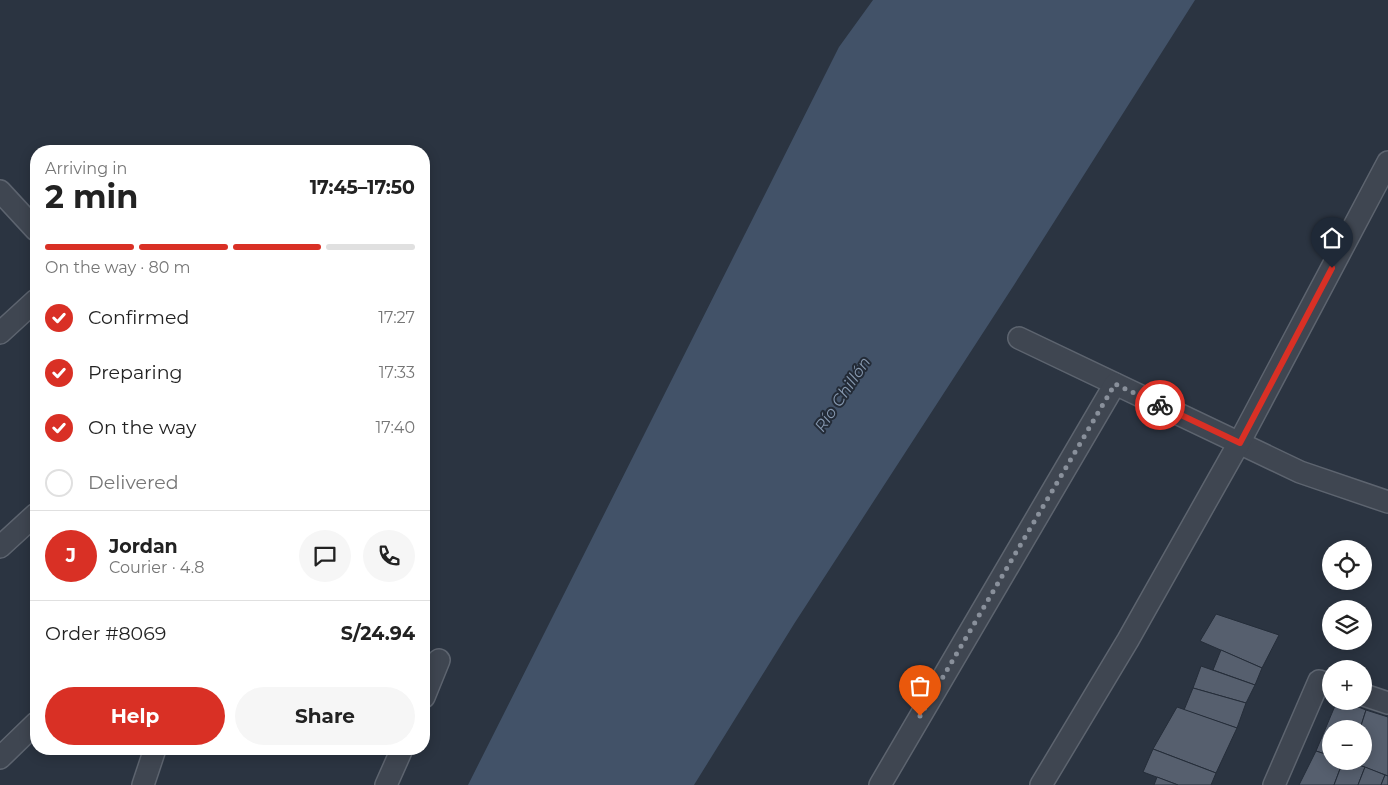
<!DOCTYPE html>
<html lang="en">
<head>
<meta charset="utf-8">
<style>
  body { margin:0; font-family:Montserrat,sans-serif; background:#f6f6f6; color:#222; height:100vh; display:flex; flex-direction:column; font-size:19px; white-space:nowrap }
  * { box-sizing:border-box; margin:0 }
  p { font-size:16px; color:#767676 }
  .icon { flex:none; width:28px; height:28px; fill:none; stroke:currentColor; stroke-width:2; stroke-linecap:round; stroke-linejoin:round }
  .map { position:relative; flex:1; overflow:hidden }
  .panel { position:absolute; left:30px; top:145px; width:400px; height:610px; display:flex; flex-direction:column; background:#fff; border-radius:20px; box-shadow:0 2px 12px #0003 }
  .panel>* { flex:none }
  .tools { position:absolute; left:1322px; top:540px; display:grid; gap:10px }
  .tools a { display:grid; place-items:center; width:50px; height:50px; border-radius:50%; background:#fff; box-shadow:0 2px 12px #0003; font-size:25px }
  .pin { position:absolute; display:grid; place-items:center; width:42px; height:42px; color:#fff; margin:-51px -21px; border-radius:50% 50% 50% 0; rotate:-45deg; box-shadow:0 0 5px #0007 }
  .pin .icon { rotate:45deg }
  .courier { position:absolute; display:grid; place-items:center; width:50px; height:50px; margin:-25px; border:4px solid #d93025; border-radius:50%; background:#fff; color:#222; box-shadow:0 1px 6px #0007 }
  .overview em { font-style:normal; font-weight:700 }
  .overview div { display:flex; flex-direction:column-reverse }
  .overview { display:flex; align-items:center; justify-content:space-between; height:85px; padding:0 15px }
  h1 { font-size:32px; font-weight:700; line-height:38px }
  .bar { display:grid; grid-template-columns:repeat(4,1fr); gap:8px 5px; align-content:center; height:60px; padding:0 15px }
  .bar i { height:6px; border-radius:4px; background:#e0e0e0 }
  .bar .current { background:#d93025 }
  .bar p { grid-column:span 4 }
  .line { display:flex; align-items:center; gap:12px; padding:0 15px; border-top:1px solid #e0e0e0 }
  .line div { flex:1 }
  .round { display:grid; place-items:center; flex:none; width:52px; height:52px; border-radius:26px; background:#f6f6f6 }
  ol { padding:0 15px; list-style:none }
  li { display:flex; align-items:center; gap:15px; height:55px }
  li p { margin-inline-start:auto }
  li .icon { padding:5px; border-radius:50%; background:#d93025; color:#fff; stroke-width:4 }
  li:last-child { color:#767676 }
  li i { width:28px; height:28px; border:2px solid #e0e0e0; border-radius:50% }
  .primary-button { display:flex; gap:10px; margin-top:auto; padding:10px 15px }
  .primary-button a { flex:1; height:58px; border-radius:30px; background:#d93025; color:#fff; font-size:20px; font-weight:700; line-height:58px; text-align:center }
  .primary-button a+a { background:#f6f6f6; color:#222 }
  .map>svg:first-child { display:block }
  .water { fill:#425268 }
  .building { fill:#565f6e; stroke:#252d39 }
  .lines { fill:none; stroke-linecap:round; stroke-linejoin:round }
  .street-casing { stroke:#5d646f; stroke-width:24 }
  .street { stroke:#3f4651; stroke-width:21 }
  .done { stroke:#89909b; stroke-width:5; stroke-dasharray:0 9 }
  .route { stroke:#d93025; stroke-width:6 }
  .labels { text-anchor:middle; stroke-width:4; stroke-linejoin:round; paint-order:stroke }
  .water-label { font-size:16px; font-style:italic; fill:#8698af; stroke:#232b37 }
</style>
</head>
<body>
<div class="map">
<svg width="1388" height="785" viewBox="0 0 1388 785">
  <rect width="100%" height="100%" fill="#2b3441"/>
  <path class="water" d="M873,0H1195L1014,285L794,624L694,785H468L839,47Z"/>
  <g class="building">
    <path d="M1216,614L1279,635L1262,668L1200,641Z"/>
    <path d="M1221,650L1262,668L1255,685L1213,670Z"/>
    <path d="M1201,666L1255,685L1246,703L1193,688Z"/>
    <path d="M1193,688L1246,703L1237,728L1184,710Z"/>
    <path d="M1337,701H1343L1366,710L1360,729H1331V756L1316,751Z"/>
    <path d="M1177,707L1237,728L1216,773L1153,749Z"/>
    <path d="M1366,710L1388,717V776L1348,761H1364V729H1360Z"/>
    <path d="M1153,749L1216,773L1211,785H1178L1143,772Z"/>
    <path d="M1316,751L1331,756V761H1343L1334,785H1299Z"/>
    <path d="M1343,761L1365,767L1358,785H1334Z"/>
    <path d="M1365,767L1385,775L1381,785H1358Z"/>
    <path d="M1385,775L1388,776V785H1381Z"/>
    <path d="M1157,777L1178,785H1154Z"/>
  </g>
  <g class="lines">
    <defs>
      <g id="street">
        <path d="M0,191L36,230"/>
        <path d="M0,333L36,300"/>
        <path d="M1019,338L1300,472L1388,502"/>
        <path d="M0,547L36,514"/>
        <path d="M1364,695L1388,703"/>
        <path d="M424,697L439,660"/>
        <path d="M0,758L36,723"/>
        <path d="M143,785L155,749"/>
        <path d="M386,785L402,749"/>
        <path d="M880,785L1115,384"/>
        <path d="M1041,785L1128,640L1239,443L1388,162"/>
        <path d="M1274,785L1319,681L1331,685"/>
      </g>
    </defs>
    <use href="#street" class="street-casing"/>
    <use href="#street" class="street"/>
  </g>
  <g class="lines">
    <path class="done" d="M920,716L1115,384L1160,405"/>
    <path class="route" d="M1160,405L1240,443L1332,268"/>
  </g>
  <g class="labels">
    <g class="water-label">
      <text transform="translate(842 394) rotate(-56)" y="6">Río Chillón</text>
    </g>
  </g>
</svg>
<div class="tools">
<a><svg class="icon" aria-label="locate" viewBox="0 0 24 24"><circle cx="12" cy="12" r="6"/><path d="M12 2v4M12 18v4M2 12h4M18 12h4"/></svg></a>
<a><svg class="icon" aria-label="layers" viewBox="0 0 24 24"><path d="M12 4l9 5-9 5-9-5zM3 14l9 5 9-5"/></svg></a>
<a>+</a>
<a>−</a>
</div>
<div class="pin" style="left:920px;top:716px;background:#ea580c"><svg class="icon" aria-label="bag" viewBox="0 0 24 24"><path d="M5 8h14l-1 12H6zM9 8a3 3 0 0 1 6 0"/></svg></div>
<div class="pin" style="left:1332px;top:268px;background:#1f2937"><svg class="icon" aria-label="home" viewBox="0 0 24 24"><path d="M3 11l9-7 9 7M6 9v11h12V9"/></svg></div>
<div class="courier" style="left:1160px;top:405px"><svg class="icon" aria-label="bike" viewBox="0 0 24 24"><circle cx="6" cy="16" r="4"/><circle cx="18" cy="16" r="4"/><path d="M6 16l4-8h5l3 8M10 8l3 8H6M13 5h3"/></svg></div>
<section class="panel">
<div class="overview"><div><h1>2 min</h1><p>Arriving in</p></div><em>17:45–17:50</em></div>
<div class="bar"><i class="current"></i><i class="current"></i><i class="current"></i><i></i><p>On the way · 80 m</p></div>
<ol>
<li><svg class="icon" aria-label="check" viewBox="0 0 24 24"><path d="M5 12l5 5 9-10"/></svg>Confirmed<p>17:27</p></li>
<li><svg class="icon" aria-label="check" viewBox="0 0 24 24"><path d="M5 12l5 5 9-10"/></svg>Preparing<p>17:33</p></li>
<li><svg class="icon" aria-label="check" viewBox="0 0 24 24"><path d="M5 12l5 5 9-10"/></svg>On the way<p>17:40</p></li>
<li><i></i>Delivered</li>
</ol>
<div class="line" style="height:90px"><b class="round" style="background:#d93025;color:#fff">J</b><div><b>Jordan</b><p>Courier · 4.8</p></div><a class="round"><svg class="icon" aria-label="chat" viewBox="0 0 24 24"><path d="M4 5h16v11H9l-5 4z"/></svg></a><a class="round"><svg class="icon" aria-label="phone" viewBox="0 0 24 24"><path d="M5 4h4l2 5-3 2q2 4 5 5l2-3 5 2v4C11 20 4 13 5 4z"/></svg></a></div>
<div class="line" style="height:65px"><div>Order #8069</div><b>S/24.94</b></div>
<div class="primary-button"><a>Help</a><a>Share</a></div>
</section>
</div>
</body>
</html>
